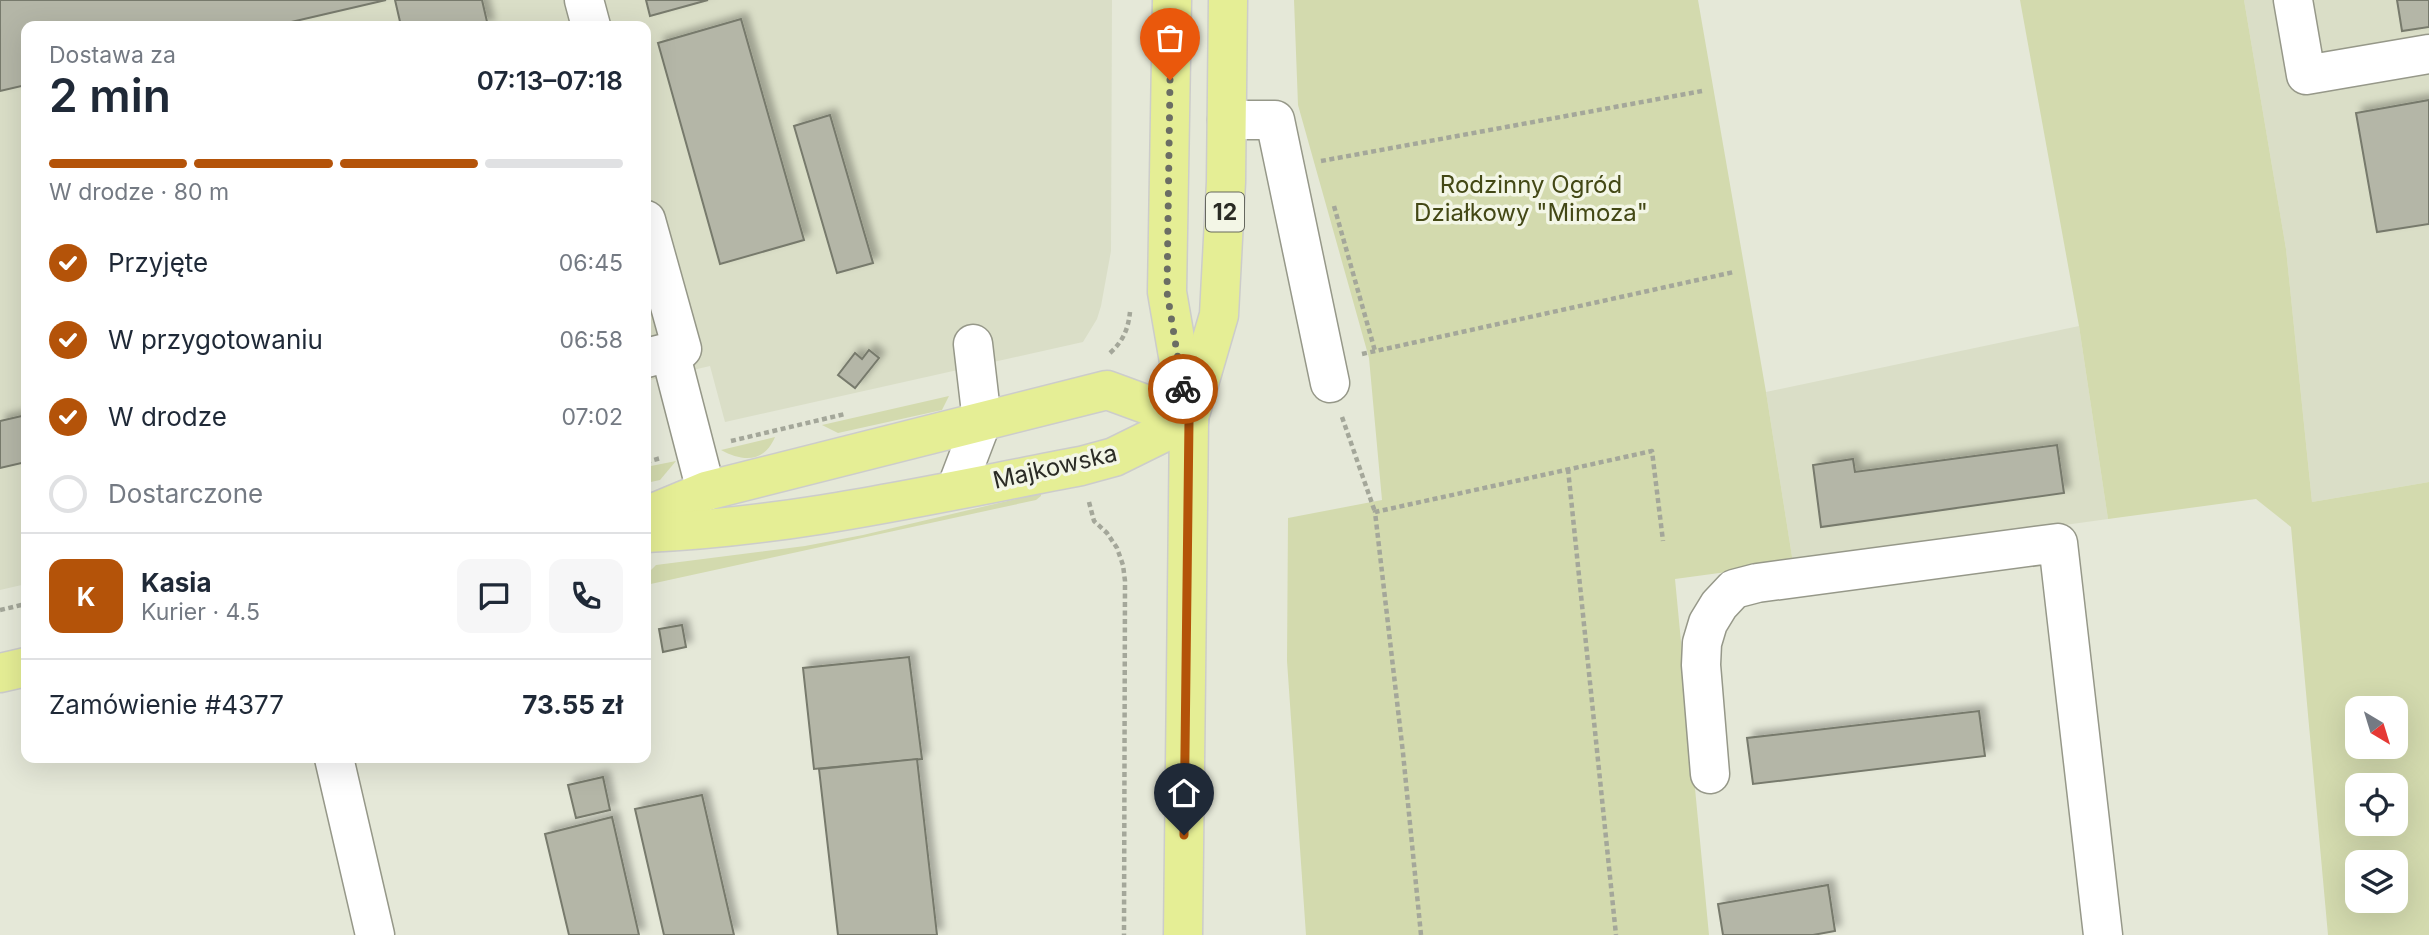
<!DOCTYPE html>
<html lang="pl">
<head>
<meta charset="utf-8">
<style>
  body { margin:0; font-family:Inter,sans-serif; background:#f6f6f7; color:#1f2937; height:100vh; display:flex; flex-direction:column; font-size:26px; white-space:nowrap }
  * { box-sizing:border-box; margin:0 }
  p { font-size:23px; color:#747a83 }
  .icon { flex:none; width:38px; height:38px; fill:none; stroke:currentColor; stroke-width:2; stroke-linecap:round; stroke-linejoin:round }
  .map { position:relative; flex:1; overflow:hidden }
  .drawer { position:absolute; left:21px; top:21px; width:630px; height:742px; display:flex; flex-direction:column; background:#fff; border-radius:14px; box-shadow:0 7px 28px #0002 }
  .drawer>* { flex:none }
  .needle { width:46px; rotate:142deg }
  .controls { position:absolute; left:2345px; top:696px; display:grid; gap:14px }
  .controls a { display:grid; place-items:center; width:63px; height:63px; border-radius:14px; background:#fff; box-shadow:0 7px 28px #0002; font-size:35px }
  .pin { position:absolute; display:grid; place-items:center; width:60px; height:60px; color:#fff; margin:-72px -30px; border-radius:50% 50% 50% 0; rotate:-45deg; box-shadow:0 0 7px #0007 }
  .pin .icon { rotate:45deg }
  .courier { position:absolute; display:grid; place-items:center; width:70px; height:70px; margin:-35px; border:5px solid #b45309; border-radius:50%; background:#fff; color:#222; box-shadow:0 2px 9px #0007 }
  .headline em { font-style:normal; font-weight:600 }
  .headline div { display:flex; flex-direction:column-reverse }
  .headline { display:flex; align-items:center; justify-content:space-between; height:119px; padding:0 28px }
  h1 { font-size:46px; font-weight:600; line-height:52px }
  .bar { display:grid; grid-template-columns:repeat(4,1fr); gap:10px 7px; align-content:center; height:84px; padding:0 28px }
  .bar i { height:9px; border-radius:5px; background:#e0e1e3 }
  .bar .active { background:#b45309 }
  .bar p { grid-column:span 4 }
  .line { display:flex; align-items:center; gap:18px; padding:0 28px; border-top:2px solid #e0e1e3 }
  .line div { flex:1 }
  .round { display:grid; place-items:center; flex:none; width:74px; height:74px; border-radius:14px; background:#f6f6f7 }
  ol { padding:0 28px; list-style:none }
  li { display:flex; align-items:center; gap:21px; height:77px }
  li p { margin-inline-start:auto }
  li .icon { padding:7px; border-radius:50%; background:#b45309; color:#fff; stroke-width:4 }
  li:last-child { color:#747a83 }
  li i { width:38px; height:38px; border:4px solid #e0e1e3; border-radius:50% }
  .map>svg:first-child { display:block }
  .built { fill:#dadec7 }
  .green { fill:#d3daae; fill-rule:evenodd }
  .building { fill:#b4b6a7; stroke:#777a6c; stroke-width:2; filter:url(#shadow) }
  .lines { fill:none; stroke-linecap:round; stroke-linejoin:round }
  .minor-casing { stroke:#969889; stroke-width:41 }
  .major-casing { stroke:#cccccb; stroke-width:41 }
  .path { stroke:#a4a79a; stroke-width:4.5; stroke-dasharray:5 3.5; stroke-linecap:butt }
  .minor { stroke:#fff; stroke-width:38 }
  .major { stroke:#e5ee95; stroke-width:38 }
  .done { stroke:#6b6d64; stroke-width:7; stroke-dasharray:0 12.6 }
  .route { stroke:#b45309; stroke-width:9 }
  .labels { text-anchor:middle; stroke-width:7; stroke-linejoin:round; paint-order:stroke }
  .shield { fill:#f3f6e6; stroke:#66685f; stroke-width:2 }
  .shield-label { font-size:23px; font-weight:bold; fill:#2a2b25 }
  .park-label { font-size:24px; fill:#434815; stroke:#f3f6e6 }
  .street-label { font-size:24px; fill:#2a2b25; stroke:#f3f6e6 }
</style>
</head>
<body>
<div class="map">
<svg width="2429" height="935" viewBox="0 0 2429 935">
  <defs>
    <filter id="shadow"><feDropShadow dx="6" dy="-6" stdDeviation="3.5" flood-color="#0004"/></filter>
  </defs>
  <rect width="100%" height="100%" fill="#e5e8d8"/>
  <g class="built">
    <path d="M0,0H1112L1111,251L1101,306L1097,319L1083,342L725,422L710,366L646,381V26H26V584L0,590Z"/>
    <path d="M2244,0H2429V482L2312,502L2286,249Z"/>
    <path d="M2079,326L2108,519L1793,563L1766,392Z"/>
  </g>
  <g class="green">
    <path d="M1294,0H1698L1766,392L1793,563L1675,579L1709,935H1306L1287,661L1288,518L1382,500L1369,358L1298,105Z"/>
    <path d="M2020,0H2244L2286,249L2312,502L2429,482V935H2328L2291,527L2256,499L2108,519L2079,326ZM2357,709H2396V747H2357ZM2357,786H2396V824H2357ZM2357,863H2396V901H2357Z"/>
    <path d="M949,396L942,410L838,433L822,425Z"/>
    <path d="M775,437C764,463 743,462 721,450Z"/>
    <path d="M676,461L660,480L646,483V467Z"/>
    <path d="M1041,493V496L1036,500L646,585V575L656,565L805,546L863,535Z"/>
  </g>
  <g class="building">
    <path d="M0,0H386L274,26H26V85L0,91Z"/>
    <path d="M395,0H482L488,26H401Z"/>
    <path d="M646,0H708L650,16Z"/>
    <path d="M2397,0H2429V27L2402,31Z"/>
    <path d="M741,19L804,240L720,264L658,43Z"/>
    <path d="M2429,100V224L2377,232L2356,113Z"/>
    <path d="M830,115L873,263L837,273L794,126Z"/>
    <path d="M869,350L879,358L855,388L838,375L855,353L862,359Z"/>
    <path d="M26,415V462L0,468V421Z"/>
    <path d="M2057,445L2064,493L1821,527L1813,465L1853,459L1855,472Z"/>
    <path d="M682,625L686,647L663,652L659,629Z"/>
    <path d="M909,657L922,759L814,769L803,668Z"/>
    <path d="M1979,711L1985,756L1753,784L1747,738Z"/>
    <path d="M917,759L937,935H838L819,769Z"/>
    <path d="M603,777L610,810L576,818L568,785Z"/>
    <path d="M702,795L734,935H664L635,809Z"/>
    <path d="M612,817L639,935H569L545,834Z"/>
    <path d="M1828,885L1835,931L1813,935H1723L1718,904Z"/>
  </g>
  <g class="lines">
    <defs>
      <g id="minor">
        <path d="M584,0L591,26"/>
        <path d="M2293,0L2306,75L2429,54"/>
        <path d="M1227,120H1275L1330,383"/>
        <path d="M646,220L682,349L646,358"/>
        <path d="M670,352L706,491"/>
        <path d="M956,489L982,421L973,344"/>
        <path d="M334,758L375,935"/>
        <path d="M1710,774L1701,665L1702,643L1708,623L1719,605L1734,589L1757,583L2058,543L2103,935"/>
      </g>
      <g id="major">
        <path d="M1172,0L1167,292L1189,420L1183,935"/>
        <path d="M1191,411L1219,315L1226,182L1228,0"/>
        <path d="M646,516L706,491L1107,390L1189,420"/>
        <path d="M646,533C792,527 937,493 1081,466L1114,457L1189,420"/>
        <path d="M0,673L26,667"/>
      </g>
    </defs>
    <use href="#minor" class="minor-casing"/>
    <use href="#major" class="major-casing"/>
    <g class="path">
      <path d="M1321,161L1702,91"/>
      <path d="M1334,206L1375,351"/>
      <path d="M1110,353C1123,341 1128,330 1130,312"/>
      <path d="M1362,354L1734,272"/>
      <path d="M1342,417L1375,512"/>
      <path d="M731,441L845,414"/>
      <path d="M646,462L661,458"/>
      <path d="M1568,469L1616,935"/>
      <path d="M1089,502L1094,521L1107,533L1117,548L1123,565L1125,581L1124,935"/>
      <path d="M0,610L26,604"/>
      <path d="M1421,935L1403,753L1375,512L1652,451L1663,541"/>
    </g>
    <use href="#minor" class="minor"/>
    <use href="#major" class="major"/>
  </g>
  <g class="lines">
    <path class="done" d="M1170,80L1167,292L1183,389"/>
    <path class="route" d="M1183,389L1189,420L1184,835"/>
  </g>
  <g class="labels">
    <rect class="shield" x="1206" y="192.5" width="38" height="39" rx="5"/>
    <g class="shield-label">
      <text x="1225" y="220">12</text>
    </g>
    <g class="park-label">
      <text x="1531" y="193">Rodzinny Ogród<tspan x="1531" dy="28">Działkowy "Mimoza"</tspan></text>
    </g>
    <g class="street-label">
      <text transform="translate(1055 467) rotate(-13)" y="8">Majkowska</text>
    </g>
  </g>
</svg>
<div class="controls">
<a><svg class="needle" viewBox="-14 -14 28 28"><path d="M0-13l5 13h-10z" fill="#e53935"/><path d="M0 13l5-13h-10z" fill="#747a83"/></svg></a>
<a><svg class="icon" aria-label="locate" viewBox="0 0 24 24"><circle cx="12" cy="12" r="6"/><path d="M12 2v4M12 18v4M2 12h4M18 12h4"/></svg></a>
<a><svg class="icon" aria-label="layers" viewBox="0 0 24 24"><path d="M12 4l9 5-9 5-9-5zM3 14l9 5 9-5"/></svg></a>
</div>
<div class="pin" style="left:1170px;top:80px;background:#ea580c"><svg class="icon" aria-label="bag" viewBox="0 0 24 24"><path d="M5 8h14l-1 12H6zM9 8a3 3 0 0 1 6 0"/></svg></div>
<div class="pin" style="left:1184px;top:835px;background:#1f2937"><svg class="icon" aria-label="home" viewBox="0 0 24 24"><path d="M3 11l9-7 9 7M6 9v11h12V9"/></svg></div>
<div class="courier" style="left:1183px;top:389px"><svg class="icon" aria-label="bike" viewBox="0 0 24 24"><circle cx="6" cy="16" r="4"/><circle cx="18" cy="16" r="4"/><path d="M6 16l4-8h5l3 8M10 8l3 8H6M13 5h3"/></svg></div>
<section class="drawer">
<div class="headline"><div><h1>2 min</h1><p>Dostawa za</p></div><em>07:13–07:18</em></div>
<div class="bar"><i class="active"></i><i class="active"></i><i class="active"></i><i></i><p>W drodze · 80 m</p></div>
<ol>
<li><svg class="icon" aria-label="check" viewBox="0 0 24 24"><path d="M5 12l5 5 9-10"/></svg>Przyjęte<p>06:45</p></li>
<li><svg class="icon" aria-label="check" viewBox="0 0 24 24"><path d="M5 12l5 5 9-10"/></svg>W przygotowaniu<p>06:58</p></li>
<li><svg class="icon" aria-label="check" viewBox="0 0 24 24"><path d="M5 12l5 5 9-10"/></svg>W drodze<p>07:02</p></li>
<li><i></i>Dostarczone</li>
</ol>
<div class="line" style="height:126px"><b class="round" style="background:#b45309;color:#fff">K</b><div><b>Kasia</b><p>Kurier · 4.5</p></div><a class="round"><svg class="icon" aria-label="chat" viewBox="0 0 24 24"><path d="M4 5h16v11H9l-5 4z"/></svg></a><a class="round"><svg class="icon" aria-label="phone" viewBox="0 0 24 24"><path d="M5 4h4l2 5-3 2q2 4 5 5l2-3 5 2v4C11 20 4 13 5 4z"/></svg></a></div>
<div class="line" style="height:91px"><div>Zamówienie #4377</div><b>73.55 zł</b></div>
</section>
</div>
</body>
</html>
